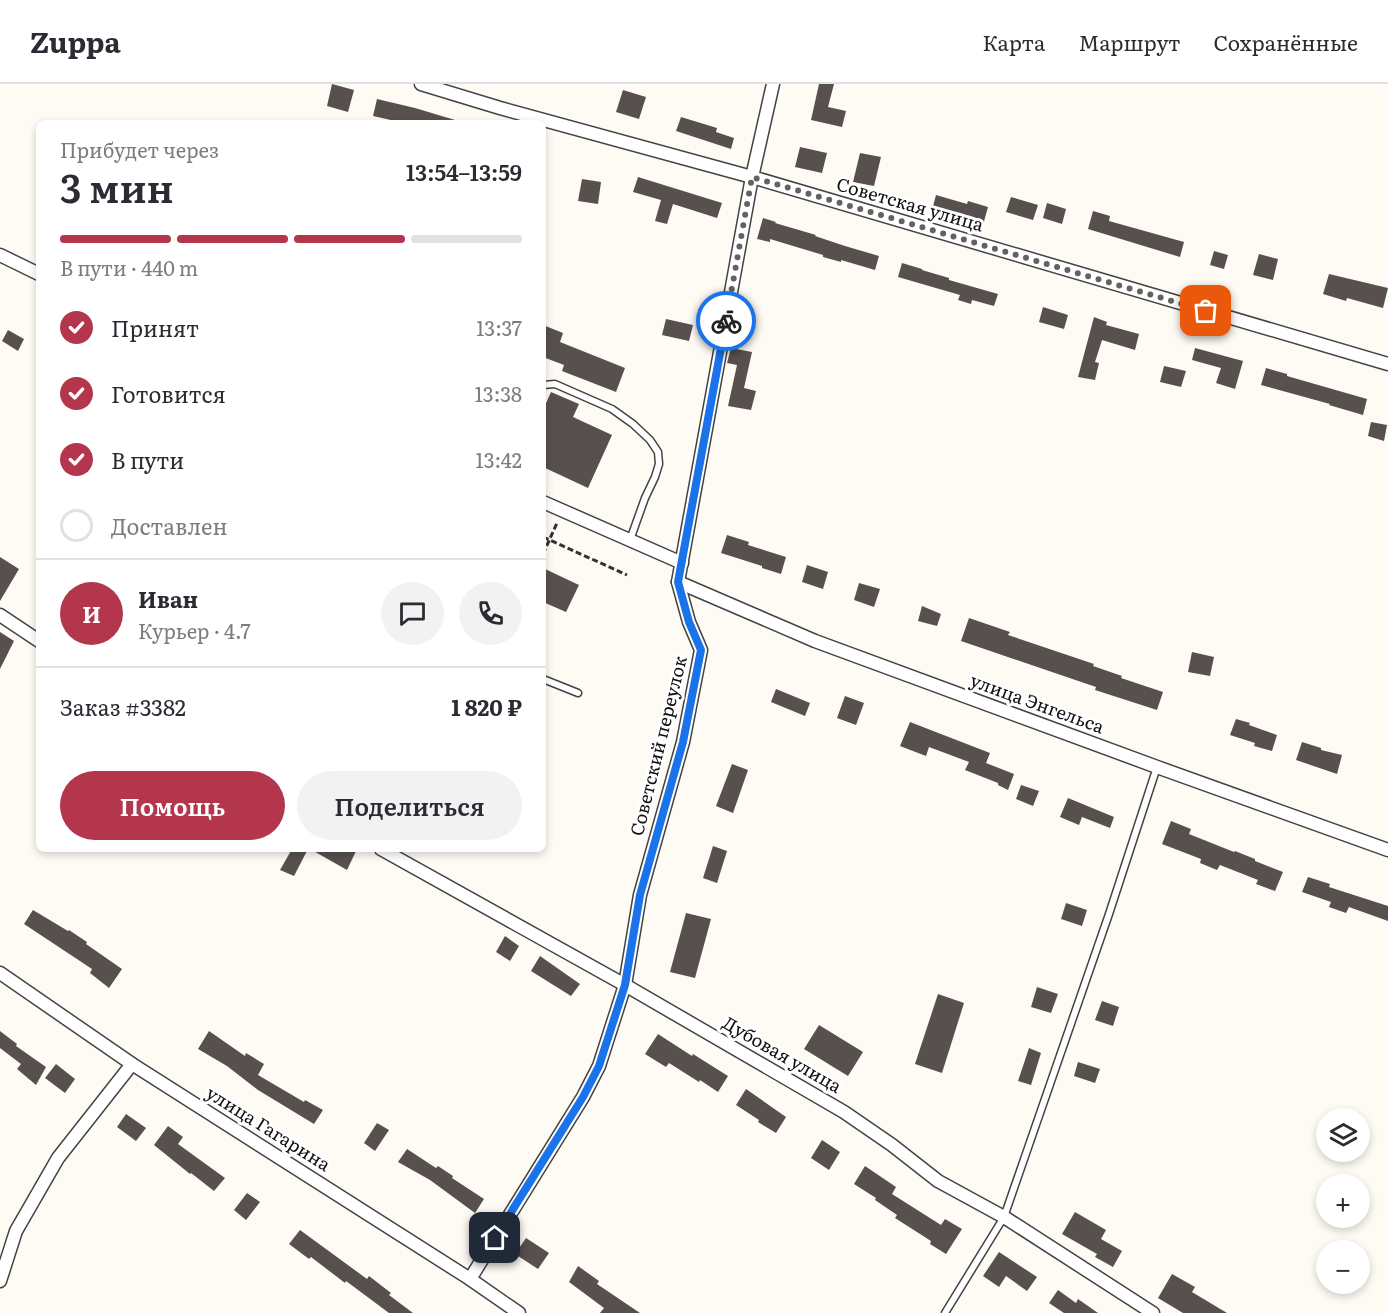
<!DOCTYPE html>
<html lang="ru">
<head>
<meta charset="utf-8">
<style>
  body { margin:0; font-family:Literata,serif; background:#f2f2f3; color:#2b2b33; height:100vh; display:flex; flex-direction:column; font-size:22px; white-space:nowrap }
  * { box-sizing:border-box; margin:0 }
  p { font-size:20px; color:#7c7c81 }
  .icon { flex:none; width:33px; height:33px; fill:none; stroke:currentColor; stroke-width:2; stroke-linecap:round; stroke-linejoin:round }
  .map { position:relative; flex:1; overflow:hidden }
  .details { position:absolute; left:36px; top:36px; width:510px; height:732px; display:flex; flex-direction:column; background:#fff; border-radius:9px; box-shadow:0 3px 9px #0003 }
  .details>* { flex:none }
  .tools { position:absolute; left:1316px; top:1024px; display:grid; gap:12px }
  .tools a { display:grid; place-items:center; width:54px; height:54px; border-radius:50%; background:#fff; box-shadow:0 3px 9px #0003; font-size:30px }
  .pin { position:absolute; display:grid; place-items:center; width:51px; height:51px; color:#fff; margin:-26px; border-radius:12px; box-shadow:0 3px 9px #0006 }
  .courier { position:absolute; display:grid; place-items:center; width:60px; height:60px; margin:-30px; border:4px solid #1a73e8; border-radius:50%; background:#fff; color:#222; box-shadow:0 2px 8px #0007 }
  .headline em { font-style:normal; font-weight:600 }
  .headline div { display:flex; flex-direction:column-reverse }
  .headline { display:flex; align-items:center; justify-content:space-between; height:102px; padding:0 24px }
  h1 { font-size:39px; font-weight:600; line-height:45px }
  .bar { display:grid; grid-template-columns:repeat(4,1fr); gap:9px 6px; align-content:center; height:72px; padding:0 24px }
  .bar i { height:8px; border-radius:4px; background:#e1e1e2 }
  .bar .on { background:#b3364c }
  .bar p { grid-column:span 4 }
  .line { display:flex; align-items:center; gap:15px; padding:0 24px; border-top:2px solid #e1e1e2 }
  .line div { flex:1 }
  .round { display:grid; place-items:center; flex:none; width:63px; height:63px; border-radius:32px; background:#f2f2f3 }
  ol { padding:0 24px; list-style:none }
  li { display:flex; align-items:center; gap:18px; height:66px }
  li p { margin-inline-start:auto }
  li .icon { padding:6px; border-radius:50%; background:#b3364c; color:#fff; stroke-width:4 }
  li:last-child { color:#7c7c81 }
  li i { width:33px; height:33px; border:3px solid #e1e1e2; border-radius:50% }
  .action { display:flex; gap:12px; margin-top:auto; padding:12px 24px }
  .action a { flex:1; height:69px; border-radius:36px; background:#b3364c; color:#fff; font-size:24px; font-weight:600; line-height:69px; text-align:center }
  .action a+a { background:#f2f2f3; color:#2b2b33 }
  header { display:flex; align-items:center; gap:36px; box-sizing:border-box; height:84px; padding:0 30px; background:#fff; border-bottom:2px solid #e1e1e2 }
  header strong { font-size:28px }
  nav { display:flex; gap:33px; margin-inline-start:auto; font-size:21px }
  .map>svg:first-child { display:block }
  .building { fill:#58504e }
  .lines { fill:none; stroke-linecap:round; stroke-linejoin:round }
  .lane-casing { stroke:#434343; stroke-width:9 }
  .street-casing { stroke:#434343; stroke-width:15 }
  .path { stroke:#323232; stroke-width:3; stroke-dasharray:6 3; stroke-linecap:butt }
  .lane { stroke:#fff; stroke-width:6 }
  .street { stroke:#fff; stroke-width:12 }
  .done { stroke:#636260; stroke-width:6; stroke-dasharray:0 10.8 }
  .route { stroke:#1a73e8; stroke-width:8 }
  .labels { text-anchor:middle; stroke-width:6; stroke-linejoin:round; paint-order:stroke }
  .street-label { font-size:18px; fill:#101010; stroke:#fff }
</style>
</head>
<body>
<header>
<strong>Zuppa</strong>
<nav><a>Карта</a><a>Маршрут</a><a>Сохранённые</a></nav>
</header>
<div class="map">
<svg width="1388" height="1229" viewBox="0 0 1388 1229">
  <rect width="100%" height="100%" fill="#fefbf5"/>
  <g class="building">
    <path d="M332,0L354,6L348,28L327,22Z"/>
    <path d="M819,0H834L828,23L846,27L842,43L811,36Z"/>
    <path d="M623,6L646,13L639,35L616,28Z"/>
    <path d="M377,15L415,24L455,36V39H404L373,32Z"/>
    <path d="M681,33L717,44L716,48L734,54L731,65L676,47Z"/>
    <path d="M800,63L827,69L822,89L795,83Z"/>
    <path d="M860,69L881,73L874,102L853,98Z"/>
    <path d="M638,93L722,119L717,134L673,120L667,140L655,137L661,116L633,108Z"/>
    <path d="M582,95L601,98L598,120L578,117Z"/>
    <path d="M936,111L967,120L968,117L988,123L983,141L932,126Z"/>
    <path d="M1011,113L1038,121L1033,136L1006,128Z"/>
    <path d="M1047,119L1066,125L1062,140L1043,134Z"/>
    <path d="M1093,127L1110,132L1109,137L1184,158L1180,173L1088,145Z"/>
    <path d="M763,134L776,138L775,139L816,151L815,152L845,162L879,172L875,186L841,176V178L823,173V171L770,155V158L757,155Z"/>
    <path d="M1214,167L1228,171L1224,185L1210,181Z"/>
    <path d="M1259,170L1278,175L1273,196L1253,191Z"/>
    <path d="M902,179L922,185V186L949,194V196L998,210L994,222L972,216L971,220L958,216L960,211L898,193Z"/>
    <path d="M1329,190L1388,204L1383,224L1347,214L1346,217L1323,210Z"/>
    <path d="M1043,223L1068,231L1064,245L1039,238Z"/>
    <path d="M1094,233L1107,238L1106,241L1139,250L1135,266L1102,256L1095,278L1099,279L1095,296L1078,293Z"/>
    <path d="M666,235L693,241L689,257L662,251Z"/>
    <path d="M543,241L563,249L560,258L625,284L616,308L562,287L564,281L543,273Z"/>
    <path d="M8,246L24,255L18,267L2,257Z"/>
    <path d="M731,264L752,268L744,304L756,307L751,326L728,322L737,281L727,279Z"/>
    <path d="M1195,264L1243,277L1235,305L1216,299L1221,284L1192,276Z"/>
    <path d="M1164,282L1186,287L1181,303L1160,298Z"/>
    <path d="M1266,284L1287,290V292L1367,315L1363,331L1329,321L1330,320L1261,301Z"/>
    <path d="M551,308L579,320L573,333L612,351L588,404L543,383V326Z"/>
    <path d="M1371,338L1387,341L1384,357L1368,352Z"/>
    <path d="M727,451L749,458L748,461L786,473L781,490L762,484V482L721,469Z"/>
    <path d="M0,473L19,485L0,517Z"/>
    <path d="M807,481L828,488L823,505L802,498Z"/>
    <path d="M543,484L579,501L566,528L543,518Z"/>
    <path d="M859,499L880,505L874,523L854,516Z"/>
    <path d="M922,522L941,530L937,542L918,537Z"/>
    <path d="M969,534L1010,548L1008,551L1094,580L1093,582L1122,592L1121,594L1163,608L1157,626L1095,606L1096,603L961,557Z"/>
    <path d="M0,548L14,557L0,585Z"/>
    <path d="M1192,568L1214,573L1210,592L1188,588Z"/>
    <path d="M776,605L810,619L805,632L771,618Z"/>
    <path d="M845,612L864,619L856,641L837,634Z"/>
    <path d="M1236,635L1250,639L1249,641L1277,651L1272,667L1254,662L1255,659L1230,651Z"/>
    <path d="M910,638L990,669L986,679L1014,690L1008,706L998,701V699L965,686L969,678L929,663L926,672L900,662Z"/>
    <path d="M1302,658L1321,664V666L1342,671L1337,690L1296,676Z"/>
    <path d="M732,680L748,686L733,729L716,722Z"/>
    <path d="M1021,701L1039,707L1033,722L1016,715Z"/>
    <path d="M1068,714L1114,733L1110,744L1082,733L1079,741L1060,733Z"/>
    <path d="M1171,737L1191,745L1189,750L1234,768L1235,767L1255,775V777L1283,788L1275,807L1256,800L1258,796L1220,781L1217,786L1200,779L1201,775L1162,760Z"/>
    <path d="M713,762L727,767L717,799L703,794Z"/>
    <path d="M292,765H308L294,792L280,786Z"/>
    <path d="M310,765H357L347,786Z"/>
    <path d="M1308,793L1330,800L1329,803L1388,822V837L1349,823L1346,829L1329,823L1331,818L1302,808Z"/>
    <path d="M1066,819L1087,826L1082,842L1061,835Z"/>
    <path d="M33,826L68,847L69,846L87,858L86,860L122,885L109,904L90,889L92,885L24,840Z"/>
    <path d="M686,829L711,835L695,894L670,888Z"/>
    <path d="M505,852L519,862L510,877L496,868Z"/>
    <path d="M540,872L580,900L571,912L531,887Z"/>
    <path d="M1037,903L1058,910L1051,929L1031,923Z"/>
    <path d="M938,910L964,919L942,989L915,980Z"/>
    <path d="M1102,917L1119,923L1113,942L1095,936Z"/>
    <path d="M819,941L863,968L848,992L804,965Z"/>
    <path d="M0,947L17,960L16,962L46,983L36,1001L17,985L21,980L0,964Z"/>
    <path d="M209,947L245,972L246,969L264,980L258,991L304,1018L305,1016L323,1026L314,1040L258,1006L227,982L198,965Z"/>
    <path d="M658,950L692,972L693,970L728,992L718,1008L700,996L699,998L669,979L666,983L645,970Z"/>
    <path d="M1029,964L1041,969L1031,1001L1018,997Z"/>
    <path d="M1078,978L1100,985L1095,999L1074,992Z"/>
    <path d="M56,980L75,995L65,1009L45,994Z"/>
    <path d="M746,1005L786,1033L776,1049L758,1038L759,1036L736,1021Z"/>
    <path d="M126,1030L146,1044L136,1057L117,1043Z"/>
    <path d="M377,1039L389,1046L375,1067L364,1059Z"/>
    <path d="M168,1042L183,1053L178,1060L225,1094L214,1107L191,1089L190,1090L154,1061Z"/>
    <path d="M822,1056L840,1068L829,1086L811,1074Z"/>
    <path d="M407,1065L436,1084L438,1082L453,1092L452,1094L484,1115L475,1129L430,1096L398,1078Z"/>
    <path d="M865,1082L896,1103L892,1110L941,1141L945,1135L962,1145L946,1170L930,1160L931,1157L895,1134L897,1131L875,1116L876,1114L854,1100Z"/>
    <path d="M247,1109L260,1118L246,1136L234,1126Z"/>
    <path d="M1075,1128L1106,1146L1101,1155L1122,1167L1113,1183L1095,1173L1097,1170L1062,1150Z"/>
    <path d="M300,1146L367,1195L369,1192L391,1209L389,1211L413,1229H389L346,1197L345,1199L311,1173L309,1175L289,1160Z"/>
    <path d="M526,1154L549,1169L538,1185L515,1170Z"/>
    <path d="M999,1168L1037,1193L1027,1207L1006,1192L999,1203L983,1192Z"/>
    <path d="M578,1182L599,1197L597,1200L640,1229H600L604,1224L569,1198Z"/>
    <path d="M1172,1190L1195,1203L1192,1208L1227,1229H1183L1158,1214Z"/>
    <path d="M1058,1206L1076,1219L1078,1215L1098,1229H1064L1049,1219Z"/>
  </g>
  <g class="lines">
    <defs>
      <g id="lane">
        <path d="M543,301L555,300L612,325L633,340L650,356L658,368L659,380L655,393L645,414L630,456"/>
        <path d="M543,595L578,609"/>
        <path d="M945,1229L1004,1133L1109,830L1157,683"/>
      </g>
      <g id="street">
        <path d="M421,0L500,24L752,93L1388,280"/>
        <path d="M0,171L39,190"/>
        <path d="M543,418L682,479"/>
        <path d="M678,498L815,557L1157,683L1388,766"/>
        <path d="M0,531L39,557"/>
        <path d="M381,765L625,901L844,1028L892,1061L938,1097L1004,1133L1153,1229"/>
        <path d="M0,889L132,980L470,1195L519,1229"/>
        <path d="M470,1195L583,1013L599,982L625,901L640,811L683,658L701,566L689,538L678,498L752,93L773,0"/>
        <path d="M0,1197L16,1147L58,1074L132,980"/>
      </g>
    </defs>
    <use href="#lane" class="lane-casing"/>
    <use href="#street" class="street-casing"/>
    <g class="path">
      <path d="M543,453L627,491"/>
      <path d="M543,470L557,439"/>
    </g>
    <use href="#lane" class="lane"/>
    <use href="#street" class="street"/>
  </g>
  <g class="lines">
    <path class="done" d="M726,237L752,93L1206,227"/>
    <path class="route" d="M495,1154L583,1013L599,982L625,901L640,811L683,658L701,566L689,538L678,498L726,237"/>
  </g>
  <g class="labels">
    <g class="street-label">
      <text transform="translate(910 121) rotate(16)" y="6">Советская улица</text>
      <text transform="translate(1037 620) rotate(20)" y="6">улица Энгельса</text>
      <text transform="translate(659 662) rotate(-76)" y="6">Советский переулок</text>
      <text transform="translate(782 971) rotate(30)" y="6">Дубовая улица</text>
      <text transform="translate(268 1045) rotate(32)" y="6">улица Гагарина</text>
    </g>
  </g>
</svg>
<div class="tools">
<a><svg class="icon" aria-label="layers" viewBox="0 0 24 24"><path d="M12 4l9 5-9 5-9-5zM3 14l9 5 9-5"/></svg></a>
<a>+</a>
<a>−</a>
</div>
<div class="pin" style="left:1206px;top:227px;background:#ea580c"><svg class="icon" aria-label="bag" viewBox="0 0 24 24"><path d="M5 8h14l-1 12H6zM9 8a3 3 0 0 1 6 0"/></svg></div>
<div class="pin" style="left:495px;top:1154px;background:#1f2937"><svg class="icon" aria-label="home" viewBox="0 0 24 24"><path d="M3 11l9-7 9 7M6 9v11h12V9"/></svg></div>
<div class="courier" style="left:726px;top:237px"><svg class="icon" aria-label="bike" viewBox="0 0 24 24"><circle cx="6" cy="16" r="4"/><circle cx="18" cy="16" r="4"/><path d="M6 16l4-8h5l3 8M10 8l3 8H6M13 5h3"/></svg></div>
<section class="details">
<div class="headline"><div><h1>3 мин</h1><p>Прибудет через</p></div><em>13:54–13:59</em></div>
<div class="bar"><i class="on"></i><i class="on"></i><i class="on"></i><i></i><p>В пути · 440 m</p></div>
<ol>
<li><svg class="icon" aria-label="check" viewBox="0 0 24 24"><path d="M5 12l5 5 9-10"/></svg>Принят<p>13:37</p></li>
<li><svg class="icon" aria-label="check" viewBox="0 0 24 24"><path d="M5 12l5 5 9-10"/></svg>Готовится<p>13:38</p></li>
<li><svg class="icon" aria-label="check" viewBox="0 0 24 24"><path d="M5 12l5 5 9-10"/></svg>В пути<p>13:42</p></li>
<li><i></i>Доставлен</li>
</ol>
<div class="line" style="height:108px"><b class="round" style="background:#b3364c;color:#fff">И</b><div><b>Иван</b><p>Курьер · 4.7</p></div><a class="round"><svg class="icon" aria-label="chat" viewBox="0 0 24 24"><path d="M4 5h16v11H9l-5 4z"/></svg></a><a class="round"><svg class="icon" aria-label="phone" viewBox="0 0 24 24"><path d="M5 4h4l2 5-3 2q2 4 5 5l2-3 5 2v4C11 20 4 13 5 4z"/></svg></a></div>
<div class="line" style="height:78px"><div>Заказ #3382</div><b>1 820 ₽</b></div>
<div class="action"><a>Помощь</a><a>Поделиться</a></div>
</section>
</div>
</body>
</html>
